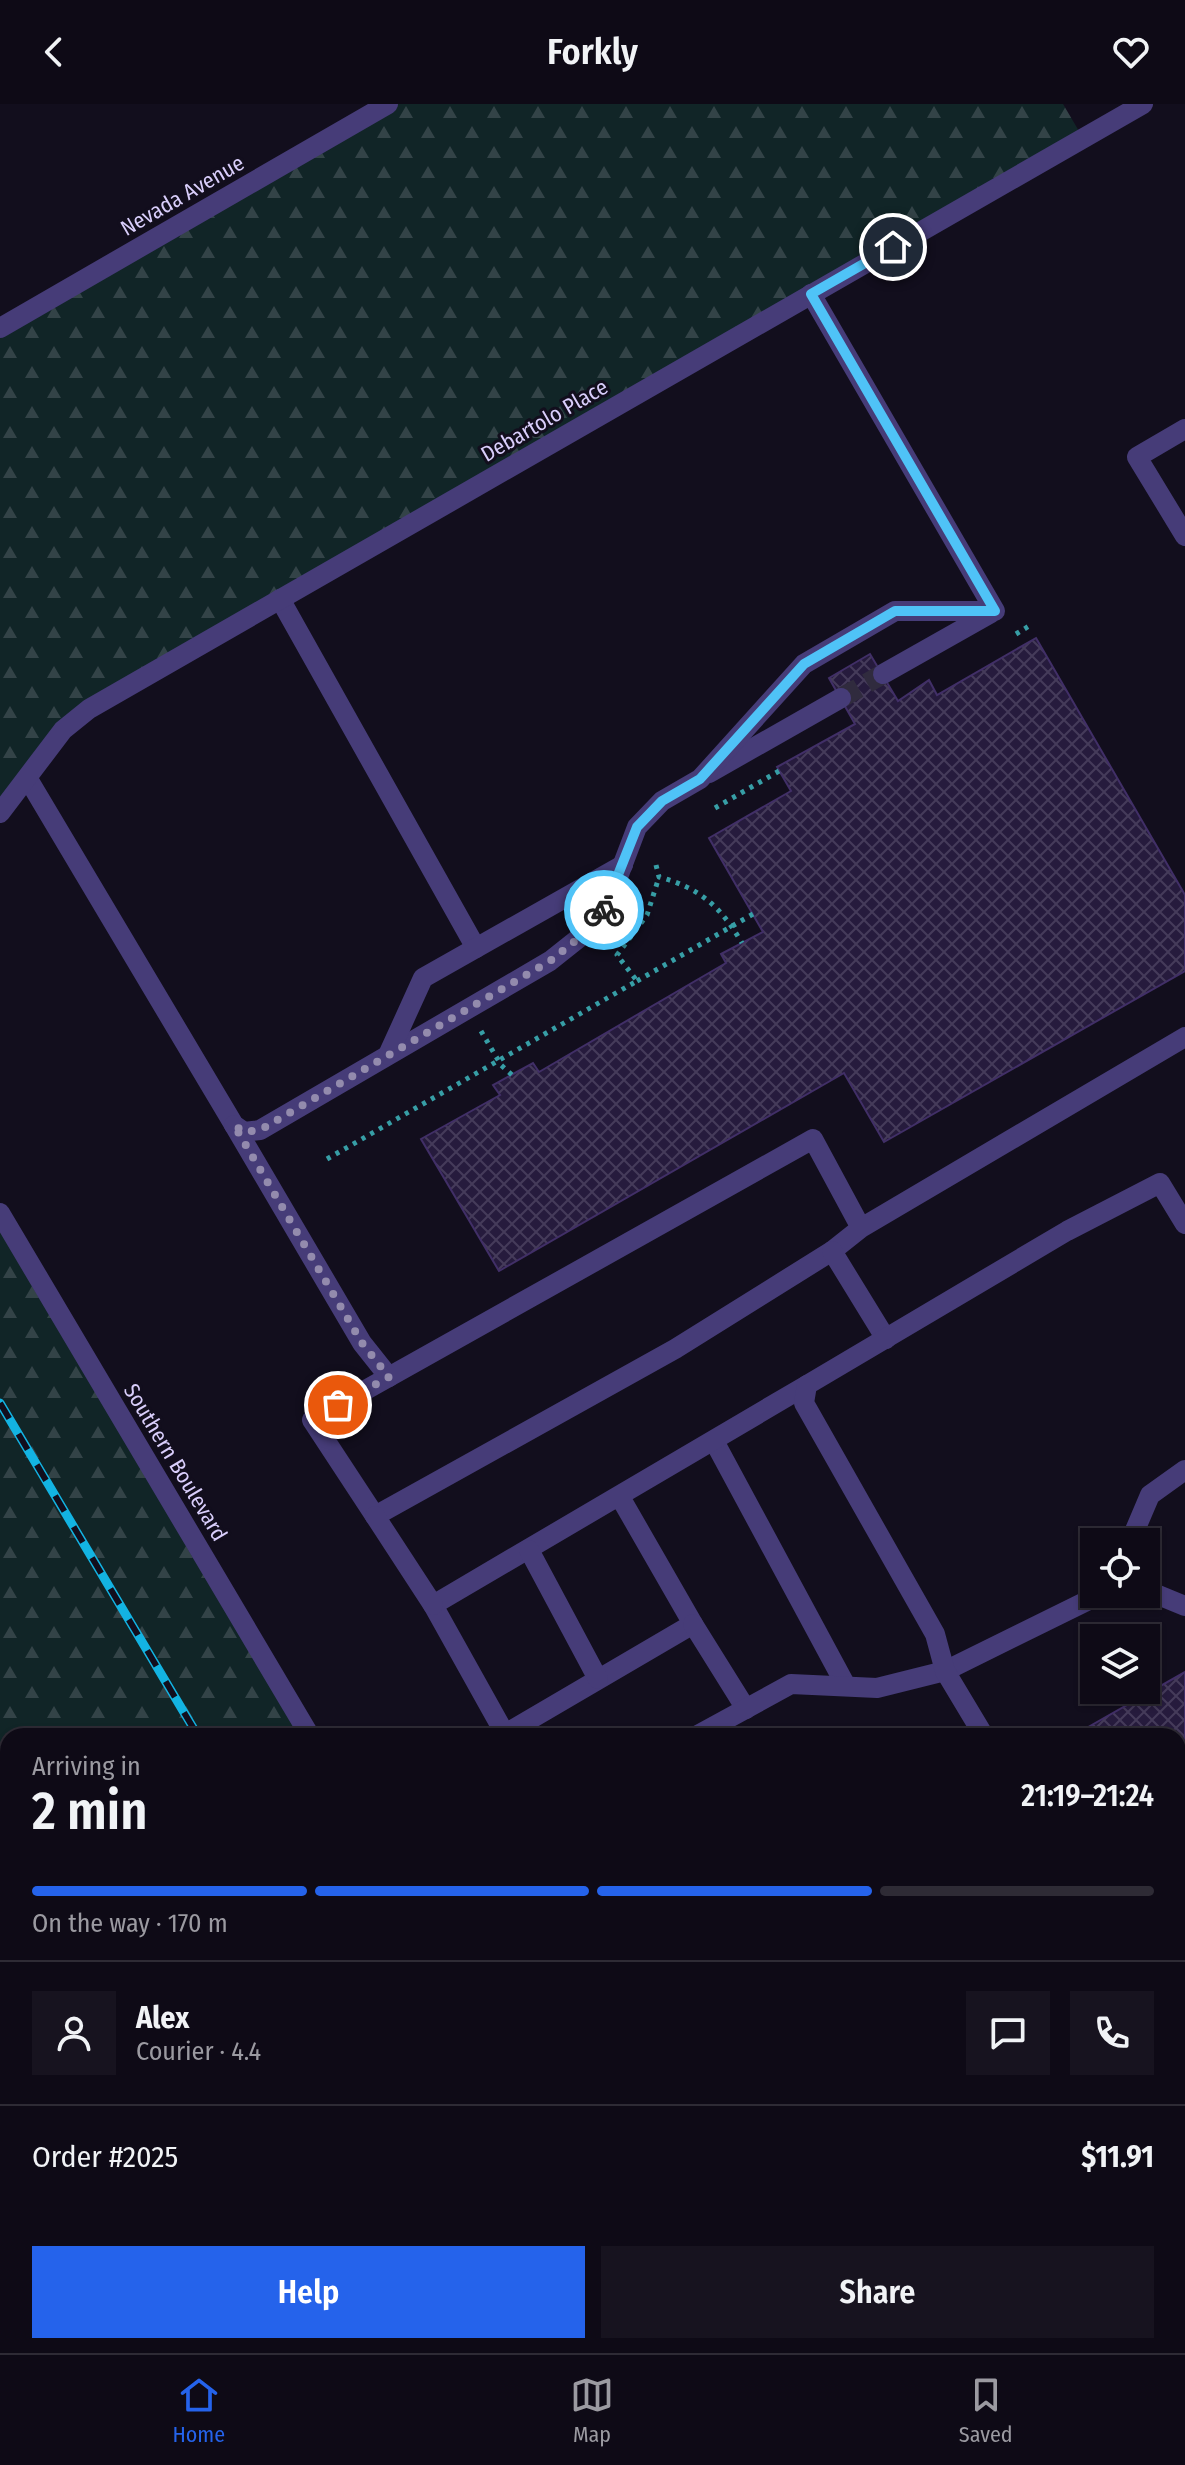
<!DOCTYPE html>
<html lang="en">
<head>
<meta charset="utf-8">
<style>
  body { margin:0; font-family:"Fira Sans Condensed",sans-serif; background:#17131f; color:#f1f3f6; height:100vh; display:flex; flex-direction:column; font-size:30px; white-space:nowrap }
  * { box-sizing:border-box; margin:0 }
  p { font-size:26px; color:#9b9aa1 }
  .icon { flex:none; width:44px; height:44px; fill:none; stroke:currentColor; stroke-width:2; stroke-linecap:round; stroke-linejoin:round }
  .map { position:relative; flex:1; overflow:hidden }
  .sheet { position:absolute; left:0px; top:1624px; width:1186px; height:626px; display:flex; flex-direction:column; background:#0e0a16; border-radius:24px 24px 0 0; box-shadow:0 2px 6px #0004,0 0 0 2px #2e2b35 }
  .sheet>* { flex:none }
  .buttons { position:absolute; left:1080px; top:1424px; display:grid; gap:16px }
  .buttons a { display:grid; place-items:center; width:80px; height:80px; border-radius:0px; background:#0e0a16; box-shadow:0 2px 6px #0004,0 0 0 2px #2e2b35; font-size:40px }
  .pin { position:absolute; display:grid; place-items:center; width:68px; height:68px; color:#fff; margin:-34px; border:4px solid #fff; border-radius:50%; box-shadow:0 2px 8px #0007 }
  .courier { position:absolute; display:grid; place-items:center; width:80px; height:80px; margin:-40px; border:6px solid #4fc3f7; border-radius:50%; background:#fff; color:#222; box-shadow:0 2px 10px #0007 }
  .headline em { font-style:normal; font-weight:600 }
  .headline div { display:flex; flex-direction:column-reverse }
  .headline { display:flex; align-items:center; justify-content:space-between; height:136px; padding:0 32px }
  h1 { font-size:52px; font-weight:600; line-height:60px }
  .bar { display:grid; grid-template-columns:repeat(4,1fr); gap:12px 8px; align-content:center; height:96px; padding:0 32px }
  .bar i { height:10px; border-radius:6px; background:#2e2b35 }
  .bar .selected { background:#2563eb }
  .bar p { grid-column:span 4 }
  .line { display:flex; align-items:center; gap:20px; padding:0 32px; border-top:2px solid #2e2b35 }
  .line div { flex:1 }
  .round { display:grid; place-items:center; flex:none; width:84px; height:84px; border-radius:0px; background:#17131f }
  .button { display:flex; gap:16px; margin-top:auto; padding:16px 32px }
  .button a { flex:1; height:92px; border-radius:0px; background:#2563eb; color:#fff; font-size:32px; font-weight:600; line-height:92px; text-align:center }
  .button a+a { background:#17131f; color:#f1f3f6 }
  header { display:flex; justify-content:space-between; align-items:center; height:104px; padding:0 32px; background:#0e0a16; font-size:36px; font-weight:600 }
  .menu { display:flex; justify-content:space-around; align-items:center; height:112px; border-top:2px solid #2e2b35; background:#0e0a16; font-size:22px; color:#9b9aa1 }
  .menu a { display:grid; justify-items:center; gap:4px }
  .menu .selected { color:#2563eb }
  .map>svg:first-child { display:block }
  .forest { fill:url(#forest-firs) }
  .building { fill:url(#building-cross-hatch); stroke:#412f67; stroke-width:2 }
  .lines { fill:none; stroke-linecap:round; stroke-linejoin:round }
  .minor-tunnel { stroke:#302b3e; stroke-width:20; stroke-dasharray:20 10; stroke-linecap:butt }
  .path { stroke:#379ea6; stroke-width:5; stroke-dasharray:4 6; stroke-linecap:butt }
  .minor { stroke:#463c78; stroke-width:20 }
  .rail-casing { stroke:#13b3e2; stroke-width:9 }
  .rail { stroke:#120e1d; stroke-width:6; stroke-dasharray:18; stroke-linecap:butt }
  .done { stroke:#938bad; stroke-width:8; stroke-dasharray:0 14.4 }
  .route { stroke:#4fc3f7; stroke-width:10 }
  .labels { text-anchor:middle; stroke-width:6; stroke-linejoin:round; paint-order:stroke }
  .street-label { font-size:22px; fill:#d9cefb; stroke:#120e1d }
</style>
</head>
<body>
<header><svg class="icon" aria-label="back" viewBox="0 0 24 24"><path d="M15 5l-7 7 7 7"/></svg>Forkly<svg class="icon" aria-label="heart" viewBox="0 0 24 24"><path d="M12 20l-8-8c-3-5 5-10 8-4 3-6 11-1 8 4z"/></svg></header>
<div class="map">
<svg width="1185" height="2249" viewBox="0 0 1185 2249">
  <defs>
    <pattern id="forest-firs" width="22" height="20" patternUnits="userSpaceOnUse" patternTransform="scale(2)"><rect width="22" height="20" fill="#112527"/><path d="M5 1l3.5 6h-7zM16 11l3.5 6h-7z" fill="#334347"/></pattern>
    <pattern id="building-cross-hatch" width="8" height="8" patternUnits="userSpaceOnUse" patternTransform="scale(2)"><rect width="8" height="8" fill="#261b3d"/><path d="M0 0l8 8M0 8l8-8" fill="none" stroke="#453b5a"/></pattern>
  </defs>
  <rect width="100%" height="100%" fill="#120e1d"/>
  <g class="forest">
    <path d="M388,0H1063L1083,34L89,605L0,709V224Z"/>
    <path d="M0,1109L310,1632H8V2242H672L676,2249H0Z"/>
  </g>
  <g class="building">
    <path d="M1036,534L1185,791V867L884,1038L844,969L499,1167L421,1035L500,991L493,981L533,959L539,968L726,859L721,850L763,828L709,734L791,687L777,663L855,620L829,574L870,550L898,597L929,576L937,591Z"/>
    <path d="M1185,1568V1713L1178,1717V1632L1076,1630Z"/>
    <path d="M880,2242H934L922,2249H884Z"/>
  </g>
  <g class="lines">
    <path class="minor-tunnel" d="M841,594L883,570"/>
    <g class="path">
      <path d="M1016,530L1029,522"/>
      <path d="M715,704L779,667"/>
      <path d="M656,761L659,773C700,784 721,803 742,839"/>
      <path d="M637,877L753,810"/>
      <path d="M481,927L501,961L512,971"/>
      <path d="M327,1055L637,877L617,851L647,811L659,773"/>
    </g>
    <g class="minor">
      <path d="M0,224L388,0"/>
      <path d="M1185,325L1137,353L1185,432"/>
      <path d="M280,495L476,844"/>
      <path d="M883,570L991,509"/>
      <path d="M709,669L841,594"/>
      <path d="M28,675L234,1021L244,1028L260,1026L550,857L584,830L607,802L637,723L662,697L700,675L804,560L895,507H995L811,190"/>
      <path d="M0,709L63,626L89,605L1143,0"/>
      <path d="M388,951L423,874L623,761"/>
      <path d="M234,1021L362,1239L389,1273"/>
      <path d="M0,1109L310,1632"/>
      <path d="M861,1124L813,1035L312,1316L375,1412L675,1245L832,1147L861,1124L1185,933"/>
      <path d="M832,1147L886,1235"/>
      <path d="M714,1337L845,1580"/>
      <path d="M620,1393L693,1520L505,1630L433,1501L807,1281"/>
      <path d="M375,1412L433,1501"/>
      <path d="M1130,1438L1150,1391L1185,1366"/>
      <path d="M529,1446L598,1575"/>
      <path d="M1146,1486L1185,1502"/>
      <path d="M693,1520L746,1605"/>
      <path d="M696,1632L791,1580L877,1584L945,1567L1101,1490"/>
      <path d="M984,1632L945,1567L935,1530L804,1299L807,1281L1067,1127L1160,1079L1185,1120"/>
      <path d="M1178,1766L1185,1762"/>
      <path d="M1178,1884L1185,1885"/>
      <path d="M1178,2216L1185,2212"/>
      <path d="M672,2242L676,2249"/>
      <path d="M804,2242L808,2249"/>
      <path d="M1119,2249L1132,2242"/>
    </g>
    <defs>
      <g id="rail">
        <path d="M0,1299L198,1632"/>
        <path d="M559,2242L563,2249"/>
      </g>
    </defs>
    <use href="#rail" class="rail-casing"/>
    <use href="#rail" class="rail"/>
  </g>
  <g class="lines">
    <path class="done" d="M338,1301L389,1273L362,1239L234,1021L244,1028L260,1026L550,857L584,830L604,806"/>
    <path class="route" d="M604,806L637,723L662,697L700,675L804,560L895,507H995L811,190L893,143"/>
  </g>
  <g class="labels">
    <g class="street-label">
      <text transform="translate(182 91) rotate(-30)" y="8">Nevada Avenue</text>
      <text transform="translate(544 316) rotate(-30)" y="8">Debartolo Place</text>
      <text transform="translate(176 1358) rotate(59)" y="8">Southern Boulevard</text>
    </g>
  </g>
</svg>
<div class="buttons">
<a><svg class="icon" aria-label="locate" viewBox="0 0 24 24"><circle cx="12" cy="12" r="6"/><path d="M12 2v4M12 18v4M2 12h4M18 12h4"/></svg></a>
<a><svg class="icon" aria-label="layers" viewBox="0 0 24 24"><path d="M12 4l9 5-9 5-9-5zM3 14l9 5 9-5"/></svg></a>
</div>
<div class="pin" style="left:338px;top:1301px;background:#ea580c"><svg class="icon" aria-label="bag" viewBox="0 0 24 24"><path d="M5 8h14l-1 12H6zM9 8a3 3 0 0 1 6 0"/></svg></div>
<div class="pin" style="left:893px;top:143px;background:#1f2937"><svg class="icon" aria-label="home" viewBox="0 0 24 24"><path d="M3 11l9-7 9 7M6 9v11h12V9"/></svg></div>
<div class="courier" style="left:604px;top:806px"><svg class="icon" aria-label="bike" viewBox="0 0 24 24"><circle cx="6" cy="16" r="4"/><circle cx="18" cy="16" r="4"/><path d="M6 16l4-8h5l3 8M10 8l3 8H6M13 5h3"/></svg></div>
<section class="sheet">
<div class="headline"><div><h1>2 min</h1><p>Arriving in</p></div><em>21:19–21:24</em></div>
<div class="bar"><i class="selected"></i><i class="selected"></i><i class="selected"></i><i></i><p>On the way · 170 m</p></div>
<div class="line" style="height:144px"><a class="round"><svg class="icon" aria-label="person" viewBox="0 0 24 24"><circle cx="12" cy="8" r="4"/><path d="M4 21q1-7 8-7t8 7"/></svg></a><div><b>Alex</b><p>Courier · 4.4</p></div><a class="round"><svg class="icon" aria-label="chat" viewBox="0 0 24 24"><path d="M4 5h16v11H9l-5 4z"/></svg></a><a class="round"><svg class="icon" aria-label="phone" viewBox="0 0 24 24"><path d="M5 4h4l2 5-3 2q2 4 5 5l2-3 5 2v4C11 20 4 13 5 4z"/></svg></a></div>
<div class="line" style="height:104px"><div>Order #2025</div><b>$11.91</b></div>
<div class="button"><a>Help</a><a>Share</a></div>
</section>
</div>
<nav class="menu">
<a class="selected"><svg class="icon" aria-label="home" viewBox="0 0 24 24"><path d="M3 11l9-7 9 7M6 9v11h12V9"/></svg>Home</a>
<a><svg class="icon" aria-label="map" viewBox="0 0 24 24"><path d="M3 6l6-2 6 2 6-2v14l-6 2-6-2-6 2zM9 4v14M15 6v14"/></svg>Map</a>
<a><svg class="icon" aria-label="saved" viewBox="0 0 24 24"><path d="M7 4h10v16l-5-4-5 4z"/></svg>Saved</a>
</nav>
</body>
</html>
